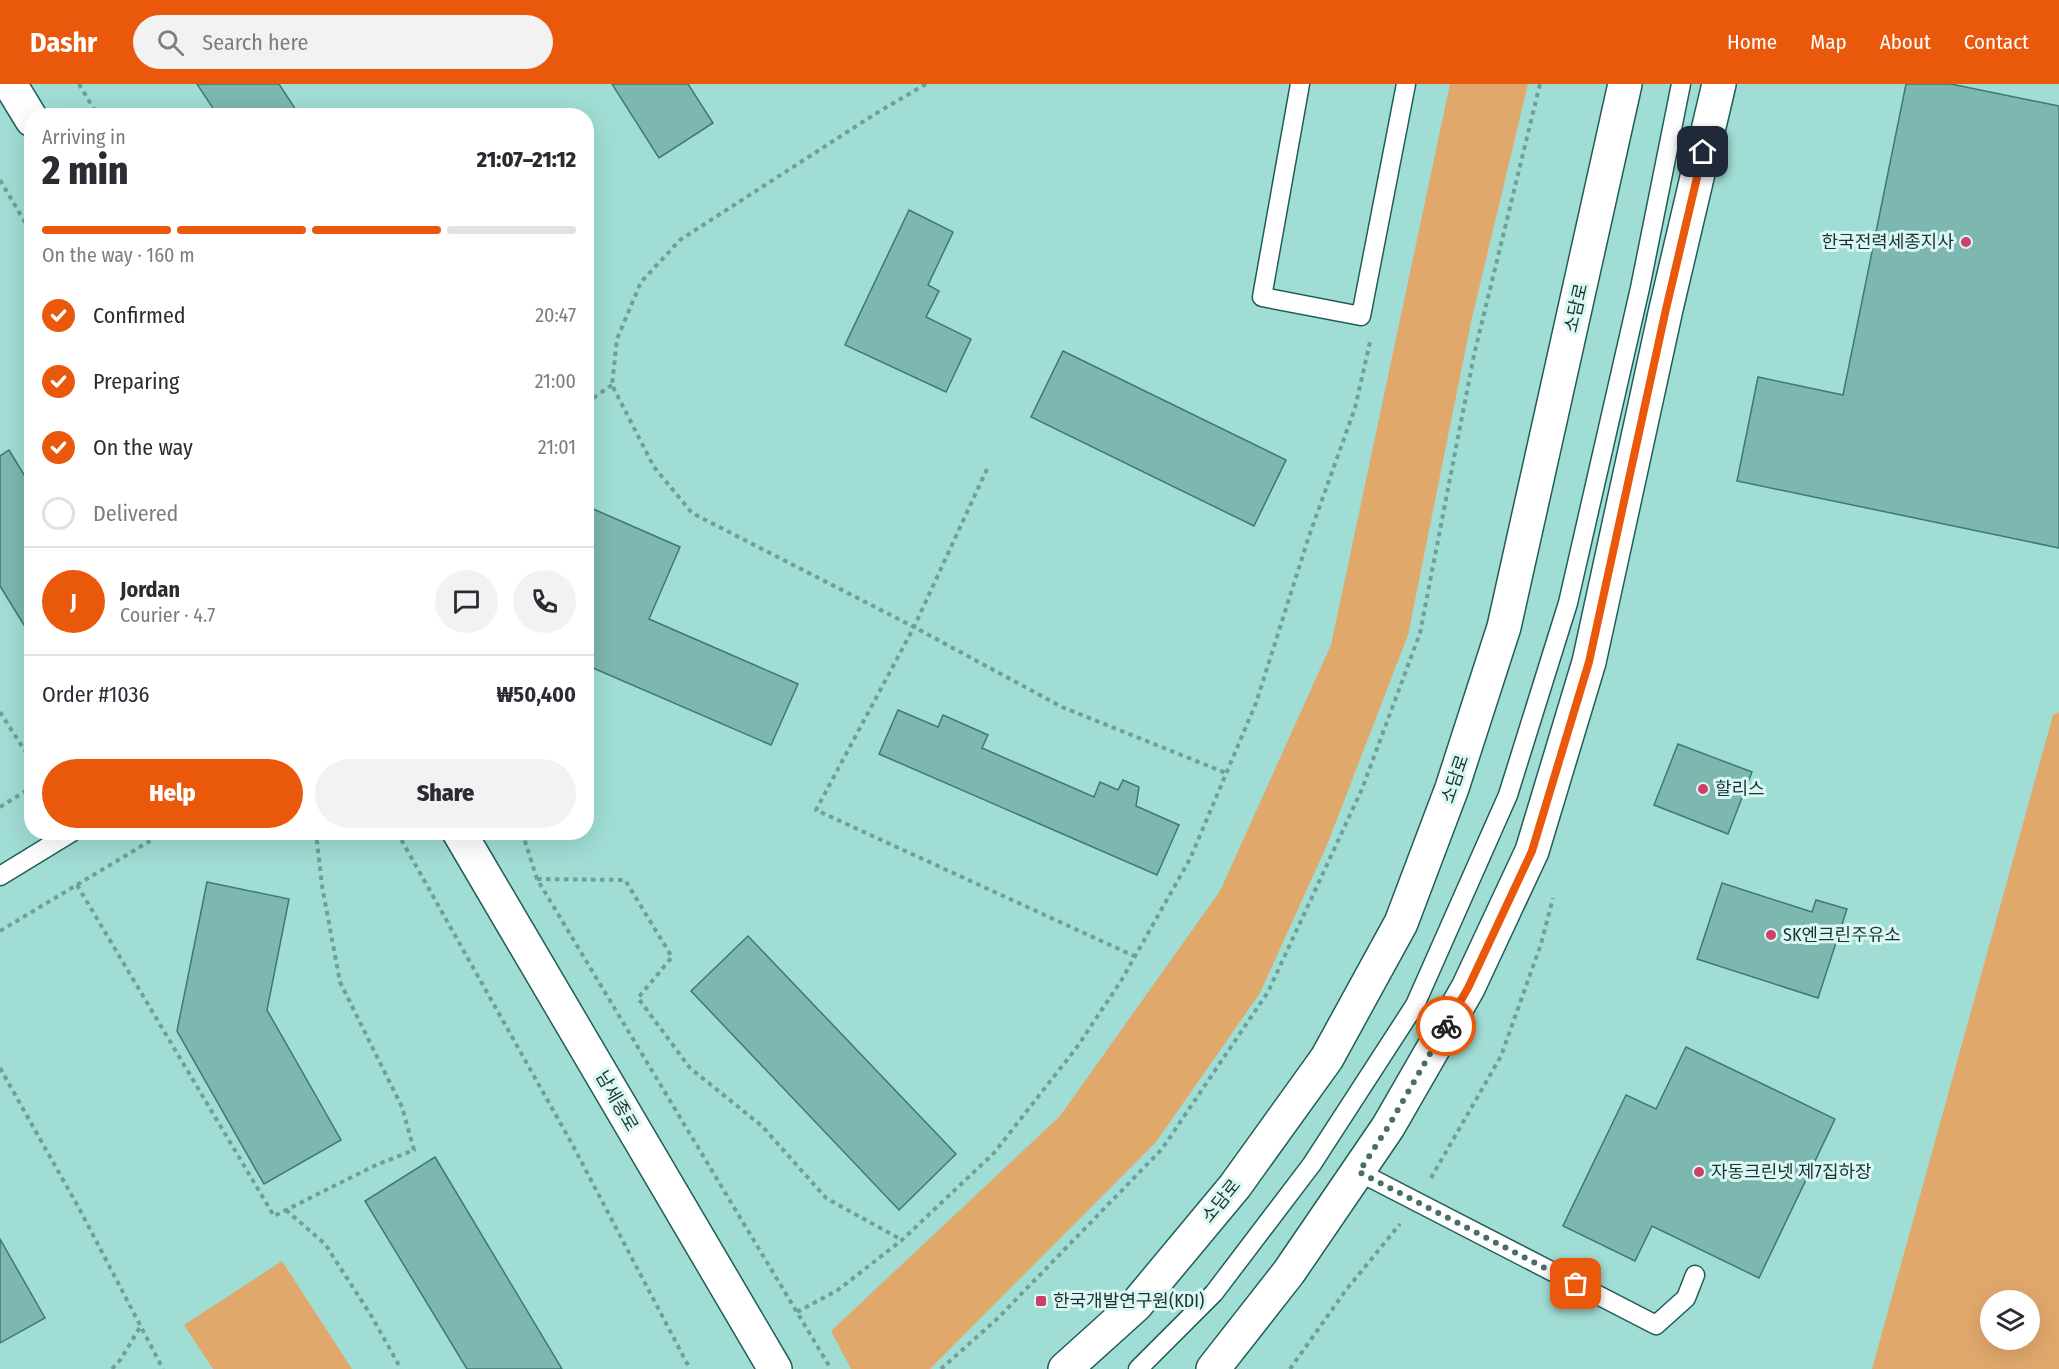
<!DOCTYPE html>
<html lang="en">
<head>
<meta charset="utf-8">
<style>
  body { margin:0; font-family:"Fira Sans Condensed","Noto Sans KR",sans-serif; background:#f2f2f3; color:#2b2b33; height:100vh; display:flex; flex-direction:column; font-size:22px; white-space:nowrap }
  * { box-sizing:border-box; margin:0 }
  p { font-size:20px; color:#7c7c81 }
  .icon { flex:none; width:33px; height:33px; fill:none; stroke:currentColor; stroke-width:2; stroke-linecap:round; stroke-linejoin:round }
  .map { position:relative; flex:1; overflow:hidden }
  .panel { position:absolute; left:24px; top:24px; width:570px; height:732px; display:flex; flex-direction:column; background:#fff; border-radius:24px; box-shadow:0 6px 24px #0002 }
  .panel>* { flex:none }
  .fabs { position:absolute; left:1980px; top:1206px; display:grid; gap:12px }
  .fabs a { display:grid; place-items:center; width:60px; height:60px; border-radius:50%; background:#fff; box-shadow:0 6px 24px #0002; font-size:30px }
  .pin { position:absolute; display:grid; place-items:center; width:51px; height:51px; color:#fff; margin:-26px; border-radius:12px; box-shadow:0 3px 9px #0006 }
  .courier { position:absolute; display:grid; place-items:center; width:60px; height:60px; margin:-30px; border:4px solid #ea580c; border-radius:50%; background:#fff; color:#222; box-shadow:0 2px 8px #0007 }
  .overview em { font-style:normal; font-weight:800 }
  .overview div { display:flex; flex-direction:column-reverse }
  .overview { display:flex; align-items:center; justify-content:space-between; height:102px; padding:0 18px }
  h1 { font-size:39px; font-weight:800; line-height:45px }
  .bar { display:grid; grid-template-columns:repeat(4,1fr); gap:9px 6px; align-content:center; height:72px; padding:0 18px }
  .bar i { height:8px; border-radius:4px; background:#e1e1e2 }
  .bar .active { background:#ea580c }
  .bar p { grid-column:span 4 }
  .line { display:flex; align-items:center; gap:15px; padding:0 18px; border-top:2px solid #e1e1e2 }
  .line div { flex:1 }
  .round { display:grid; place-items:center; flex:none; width:63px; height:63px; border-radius:32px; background:#f2f2f3 }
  ol { padding:0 18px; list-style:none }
  li { display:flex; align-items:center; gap:18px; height:66px }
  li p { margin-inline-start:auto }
  li .icon { padding:6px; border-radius:50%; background:#ea580c; color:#fff; stroke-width:4 }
  li:last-child { color:#7c7c81 }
  li i { width:33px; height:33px; border:3px solid #e1e1e2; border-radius:50% }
  .action { display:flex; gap:12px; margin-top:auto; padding:12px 18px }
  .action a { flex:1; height:69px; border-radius:36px; background:#ea580c; color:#fff; font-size:24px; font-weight:800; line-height:69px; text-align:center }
  .action a+a { background:#f2f2f3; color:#2b2b33 }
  header { display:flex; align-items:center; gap:36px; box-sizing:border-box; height:84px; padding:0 30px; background:#ea580c; color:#fff }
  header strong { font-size:28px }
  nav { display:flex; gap:33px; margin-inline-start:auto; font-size:21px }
  .search { width:420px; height:54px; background:#f2f2f3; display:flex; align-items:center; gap:15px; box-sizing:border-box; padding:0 21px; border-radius:33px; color:#7c7c81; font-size:22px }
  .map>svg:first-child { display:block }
  .green { fill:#e1a86c; fill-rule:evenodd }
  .building { fill:#7cb7b0; stroke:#3e7973; stroke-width:1.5 }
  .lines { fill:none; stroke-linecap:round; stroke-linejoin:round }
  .lane-casing { stroke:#215d58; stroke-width:21 }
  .secondary-casing { stroke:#215d58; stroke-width:36 }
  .path { stroke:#6f9f98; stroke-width:4; stroke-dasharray:4.5 4.5; stroke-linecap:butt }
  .lane { stroke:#fff; stroke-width:18 }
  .secondary { stroke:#fff; stroke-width:33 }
  .done { stroke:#496e6a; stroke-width:6; stroke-dasharray:0 10.8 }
  .route { stroke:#ea580c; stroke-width:8 }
  .poi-dot { fill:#ce406a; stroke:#daf7f3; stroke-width:2 }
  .labels { text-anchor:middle; stroke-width:6; stroke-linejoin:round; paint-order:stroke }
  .poi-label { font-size:18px; fill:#1a3330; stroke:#daf7f3; text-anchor:start }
  .street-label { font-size:18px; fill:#1a3330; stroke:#daf7f3 }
</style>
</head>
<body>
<header>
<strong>Dashr</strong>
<div class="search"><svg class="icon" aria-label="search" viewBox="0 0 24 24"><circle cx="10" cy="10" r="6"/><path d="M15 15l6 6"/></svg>Search here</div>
<nav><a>Home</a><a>Map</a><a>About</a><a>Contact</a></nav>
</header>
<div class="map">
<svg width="2059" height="1285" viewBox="0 0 2059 1285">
  <rect width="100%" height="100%" fill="#a0ddd5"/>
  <g class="green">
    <path d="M1450,0H1528L1471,238L1408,551L1327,761L1260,909L1156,1058L930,1285H851L831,1247L1060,1032L1220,807L1331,561Z"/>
    <path d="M2059,628V1285H1872L2053,631ZM2030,1216V1256H1990V1216Z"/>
    <path d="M282,1177L352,1285H213L184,1241Z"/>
  </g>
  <g class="building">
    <path d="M197,0H279L300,32H218Z"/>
    <path d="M612,0H688L713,39L659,74Z"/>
    <path d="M1906,0H1951L2059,22V464L1737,397L1758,293L1843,311Z"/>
    <path d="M909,126L953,148L928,201L939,207L926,233L971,255L946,308L845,261Z"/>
    <path d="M1063,267L1286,376L1254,442L1031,333Z"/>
    <path d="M9,366L32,404V554L0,502V372Z"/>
    <path d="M591,424L680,463L649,535L798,600L771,661L586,581V434Z"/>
    <path d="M898,626L938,643L943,631L988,651L982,664L1094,713L1100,698L1118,706L1123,696L1139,703L1136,722L1179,741L1157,791L879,670Z"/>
    <path d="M1678,660L1752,688L1728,750L1654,721Z"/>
    <path d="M207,798L289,815L267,926L341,1056L264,1100L177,947Z"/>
    <path d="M1722,799L1812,828L1816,816L1847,825L1818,914L1697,875Z"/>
    <path d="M748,852L956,1070L899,1126L691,907Z"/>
    <path d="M1686,963L1835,1035L1759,1194L1652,1142L1635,1177L1563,1142L1626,1011L1656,1025Z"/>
    <path d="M435,1073L562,1285H467L365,1117Z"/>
    <path d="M0,1155L45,1234L0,1259Z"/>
  </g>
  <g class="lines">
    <defs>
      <g id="lane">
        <path d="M1300,0L1262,213L1361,232L1406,0"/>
        <path d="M0,792L72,748"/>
        <path d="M1359,1088L1656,1241L1686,1214L1695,1191"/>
        <path d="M1138,1285L1214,1209L1312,1080L1415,921L1508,711L1568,519L1640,204L1681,0"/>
      </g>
      <g id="secondary">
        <path d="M10,0L32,36"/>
        <path d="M459,748L775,1285"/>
        <path d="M1065,1285L1136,1221L1235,1102L1327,974L1401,839L1452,704L1504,543L1625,0"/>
        <path d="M1213,1285L1289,1188L1388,1043L1468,904L1532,767L1589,578L1666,225L1719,0"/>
      </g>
    </defs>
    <use href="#lane" class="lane-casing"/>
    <use href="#secondary" class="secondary-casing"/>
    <g class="path">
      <path d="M79,0L98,32"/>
      <path d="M926,0L875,30L680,156L641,198L617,255L612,301L654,383L692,429L914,543L1062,623L1226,689"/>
      <path d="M0,96L32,150"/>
      <path d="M586,319L612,301"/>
      <path d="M987,385L914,543L816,726L1134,872"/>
      <path d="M0,628L32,678"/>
      <path d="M0,723L32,703"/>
      <path d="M397,748L571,1058L690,1285"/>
      <path d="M522,748L537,795L831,1285"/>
      <path d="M537,795L625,796L672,873L638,914L690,984L762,1042L826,1114L902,1156"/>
      <path d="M77,801L274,1132L374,1082L414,1066L402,1023L340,898L322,802L316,748"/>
      <path d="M0,847L165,748"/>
      <path d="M0,984L80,1126L163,1285"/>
      <path d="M1431,1094L1501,972L1541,860L1553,814"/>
      <path d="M286,1126L325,1160L372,1233L401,1285"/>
      <path d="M797,1228L838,1206L902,1156L994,1069L1077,963L1121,897L1190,775L1256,619L1309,452L1355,324L1370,258"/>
      <path d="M112,1285L121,1275L140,1243"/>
      <path d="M941,1285L998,1234L1162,1065L1268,908L1362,705L1420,549L1474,271L1540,0"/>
      <path d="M1290,1285L1346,1206L1400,1140"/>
    </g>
    <use href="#lane" class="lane"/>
    <use href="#secondary" class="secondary"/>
  </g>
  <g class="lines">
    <path class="done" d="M1446,942L1388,1043L1359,1088L1576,1200"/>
    <path class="route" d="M1446,942L1468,904L1532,767L1589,578L1666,225L1703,68"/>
  </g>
  <g class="poi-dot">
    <circle cx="1966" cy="158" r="6"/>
    <circle cx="1703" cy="705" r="6"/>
    <circle cx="1771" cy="851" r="6"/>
    <circle cx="1699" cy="1088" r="6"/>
    <rect x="1035" y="1211" width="12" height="12" rx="3"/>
  </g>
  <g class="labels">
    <g class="poi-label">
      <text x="1954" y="164" text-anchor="end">한국전력세종지사</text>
      <text x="1715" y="711">할리스</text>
      <text x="1783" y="857">SK엔크린주유소</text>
      <text x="1711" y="1094">자동크린넷 제7집하장</text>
      <text x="1053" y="1223">한국개발연구원(KDI)</text>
    </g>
    <g class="street-label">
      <text transform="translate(1576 224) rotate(-77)" y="6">소담로</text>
      <text transform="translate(1455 695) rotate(-71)" y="6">소담로</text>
      <text transform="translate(617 1017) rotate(60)" y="6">남세종로</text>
      <text transform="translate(1221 1117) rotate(-51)" y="6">소담로</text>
    </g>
  </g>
</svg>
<div class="fabs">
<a><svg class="icon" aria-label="layers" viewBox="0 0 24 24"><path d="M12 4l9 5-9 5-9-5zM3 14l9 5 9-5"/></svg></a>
</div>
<div class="pin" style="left:1576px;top:1200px;background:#ea580c"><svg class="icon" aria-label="bag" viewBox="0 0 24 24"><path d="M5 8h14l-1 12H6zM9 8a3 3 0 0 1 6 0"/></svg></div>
<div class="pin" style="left:1703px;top:68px;background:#1f2937"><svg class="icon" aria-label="home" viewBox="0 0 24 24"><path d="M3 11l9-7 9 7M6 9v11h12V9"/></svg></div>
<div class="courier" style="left:1446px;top:942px"><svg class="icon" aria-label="bike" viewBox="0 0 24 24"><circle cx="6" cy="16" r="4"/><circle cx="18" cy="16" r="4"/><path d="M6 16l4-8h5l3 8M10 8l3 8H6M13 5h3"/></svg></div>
<section class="panel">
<div class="overview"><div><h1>2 min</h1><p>Arriving in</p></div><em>21:07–21:12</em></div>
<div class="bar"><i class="active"></i><i class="active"></i><i class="active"></i><i></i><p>On the way · 160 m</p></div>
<ol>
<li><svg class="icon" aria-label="check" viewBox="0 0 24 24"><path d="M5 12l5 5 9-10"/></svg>Confirmed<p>20:47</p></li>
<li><svg class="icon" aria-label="check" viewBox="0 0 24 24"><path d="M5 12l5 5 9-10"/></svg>Preparing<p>21:00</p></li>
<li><svg class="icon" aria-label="check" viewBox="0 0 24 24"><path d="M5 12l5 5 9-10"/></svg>On the way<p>21:01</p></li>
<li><i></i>Delivered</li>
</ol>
<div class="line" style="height:108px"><b class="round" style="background:#ea580c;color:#fff">J</b><div><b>Jordan</b><p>Courier · 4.7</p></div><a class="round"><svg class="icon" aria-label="chat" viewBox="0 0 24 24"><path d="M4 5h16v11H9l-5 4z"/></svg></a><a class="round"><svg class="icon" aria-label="phone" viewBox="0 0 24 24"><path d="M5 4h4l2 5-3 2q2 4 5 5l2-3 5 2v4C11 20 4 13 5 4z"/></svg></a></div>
<div class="line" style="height:78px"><div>Order #1036</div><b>₩50,400</b></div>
<div class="action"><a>Help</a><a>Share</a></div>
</section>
</div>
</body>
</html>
